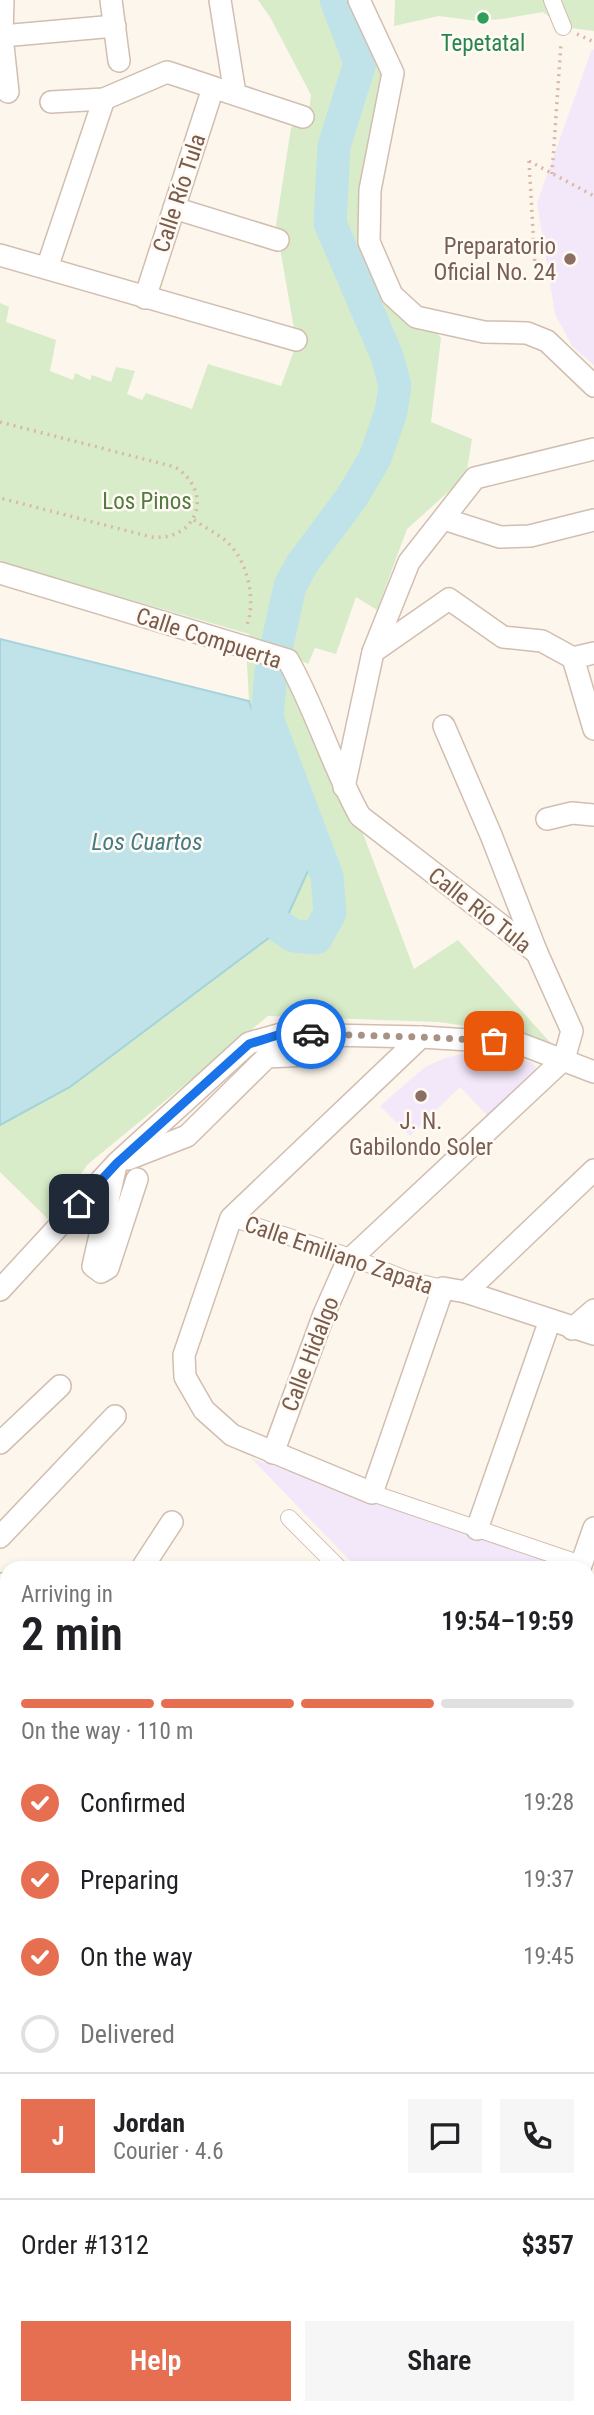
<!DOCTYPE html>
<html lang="en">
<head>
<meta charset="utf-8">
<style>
  body { margin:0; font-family:"Roboto Condensed",sans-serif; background:#f6f6f6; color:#202124; height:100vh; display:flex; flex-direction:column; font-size:26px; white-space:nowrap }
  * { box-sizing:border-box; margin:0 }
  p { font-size:23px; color:#757577 }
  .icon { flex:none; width:38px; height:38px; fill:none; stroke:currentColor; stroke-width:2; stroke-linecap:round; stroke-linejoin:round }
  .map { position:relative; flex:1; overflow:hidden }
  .sheet { position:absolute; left:0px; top:1561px; width:595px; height:854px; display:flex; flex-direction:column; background:#fff; border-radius:21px 21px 0 0; box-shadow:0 4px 10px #0003 }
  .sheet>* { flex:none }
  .pin { position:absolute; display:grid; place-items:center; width:60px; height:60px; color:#fff; margin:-30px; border-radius:14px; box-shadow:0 4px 10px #0006 }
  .courier { position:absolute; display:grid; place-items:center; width:70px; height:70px; margin:-35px; border:5px solid #1a73e8; border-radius:50%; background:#fff; color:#222; box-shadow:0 2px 9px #0007 }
  .headline em { font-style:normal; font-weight:600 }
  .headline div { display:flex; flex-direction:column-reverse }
  .headline { display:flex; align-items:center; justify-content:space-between; height:119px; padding:0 21px }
  h1 { font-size:46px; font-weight:600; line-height:52px }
  .bar { display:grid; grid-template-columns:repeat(4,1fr); gap:10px 7px; align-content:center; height:84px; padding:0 21px }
  .bar i { height:9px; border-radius:5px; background:#e0e0e0 }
  .bar .active { background:#e76f51 }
  .bar p { grid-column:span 4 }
  .line { display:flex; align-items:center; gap:18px; padding:0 21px; border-top:2px solid #e0e0e0 }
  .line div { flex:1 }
  .round { display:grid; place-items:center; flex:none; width:74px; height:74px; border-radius:0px; background:#f6f6f6 }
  ol { padding:0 21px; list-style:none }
  li { display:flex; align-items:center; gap:21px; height:77px }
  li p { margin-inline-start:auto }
  li .icon { padding:7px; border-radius:50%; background:#e76f51; color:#fff; stroke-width:4 }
  li:last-child { color:#757577 }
  li i { width:38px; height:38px; border:4px solid #e0e0e0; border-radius:50% }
  .cta { display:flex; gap:14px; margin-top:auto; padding:14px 21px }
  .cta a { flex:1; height:80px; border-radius:0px; background:#e76f51; color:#fff; font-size:28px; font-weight:600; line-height:80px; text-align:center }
  .cta a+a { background:#f6f6f6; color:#202124 }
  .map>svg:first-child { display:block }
  .education { fill:#f3e8fa }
  .green { fill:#d8ecc9 }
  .water { fill:#bfe3e8; stroke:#a5d3da; stroke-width:2 }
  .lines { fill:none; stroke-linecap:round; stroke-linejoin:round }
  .river { stroke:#bfe3e8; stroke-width:33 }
  .pedestrian-casing { stroke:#d1beb0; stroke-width:18 }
  .minor-casing { stroke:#d1beb0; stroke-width:24 }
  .tertiary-casing { stroke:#d1beb0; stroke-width:29 }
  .secondary-casing { stroke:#d6c0b0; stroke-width:32 }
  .path { stroke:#d9b8a5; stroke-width:3.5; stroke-dasharray:2 5; stroke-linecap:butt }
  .pedestrian { stroke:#fff; stroke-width:16 }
  .minor { stroke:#fff; stroke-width:21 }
  .tertiary { stroke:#fff; stroke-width:26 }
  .secondary { stroke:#fff; stroke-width:30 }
  .done { stroke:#a89285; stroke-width:7; stroke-dasharray:0 12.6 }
  .route { stroke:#1a73e8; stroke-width:9 }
  .leisure-dot { fill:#2e9e5b; stroke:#fffaf3; stroke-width:2.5 }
  .education-dot { fill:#8d6e63; stroke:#fffaf3; stroke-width:2.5 }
  .labels { text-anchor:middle; stroke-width:5; stroke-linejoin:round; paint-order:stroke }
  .leisure-label { font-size:23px; fill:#27864d; stroke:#fffaf3 }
  .street-label { font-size:23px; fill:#7a5c4d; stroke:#fffaf3 }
  .education-label { font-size:23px; fill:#785e54; stroke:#fffaf3; text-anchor:end }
  .park-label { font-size:23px; fill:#537a41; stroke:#fffaf3 }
  .water-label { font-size:24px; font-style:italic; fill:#437c86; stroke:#fffaf3 }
</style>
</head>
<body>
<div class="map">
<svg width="594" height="2415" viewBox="0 0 594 2415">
  <rect width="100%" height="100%" fill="#fdf6ec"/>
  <g class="education">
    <path d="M592,49L594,50V365L572,346L555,314L537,203Z"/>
    <path d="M468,1053L531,1062L537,1068L488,1116L460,1087L410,1136L380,1106L425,1067L448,1057Z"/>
    <path d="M251,1458L567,1568H357Z"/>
  </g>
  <g class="green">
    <path d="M258,0H349L383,76L358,239L441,338L431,422L472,439L466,476L407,529L377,610L356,597L336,654L315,648L308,664L289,654L362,831L414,969L458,940L556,1049L511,1033L439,1022L268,1016L87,1165L50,1221L0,1172V1125L70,1087L281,928L313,860L294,809L261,740L249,701L246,646L249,634L0,562V303L9,307L6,322L56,340L50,371L73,380L75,373L90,380L92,375L111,382L116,367L135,371L127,394L142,400L146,393L192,409L208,364L281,386L295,348L296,340L276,225L291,128L309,112L311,95L270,17Z"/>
    <path d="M395,0H594V31L563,27L543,12L502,19L477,21L439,16L394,26Z"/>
  </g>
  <path class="water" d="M0,639L249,701C266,756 293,806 313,860L282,928L70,1087L0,1125Z"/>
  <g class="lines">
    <path class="river" d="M282,928L294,936L316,938L330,913L327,876L267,718L271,672L290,586L302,564L352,497L375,458L391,412L395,386L387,356L330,223L334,146L360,63L336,0"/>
    <defs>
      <g id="pedestrian">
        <path d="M552,0L563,27"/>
        <path d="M231,1218L351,1257L408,1280L443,1288"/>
        <path d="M372,1493L581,1564"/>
        <path d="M289,1518L339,1568"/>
      </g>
      <g id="minor">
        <path d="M3,0L2,36L8,92"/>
        <path d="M111,0L119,61"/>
        <path d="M220,0L235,94"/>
        <path d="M359,0L393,73L370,190L369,242L392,295L416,317L484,332L527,333L547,341L594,386"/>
        <path d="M2,36L115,26"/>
        <path d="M51,102L104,99L167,72L303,117"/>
        <path d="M174,208L278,240"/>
        <path d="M0,255L296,340"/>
        <path d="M47,268L104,99"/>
        <path d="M145,298L213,88"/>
        <path d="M444,519L500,537L530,536L594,520"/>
        <path d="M0,573L288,660C316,710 332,766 360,816L537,953"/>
        <path d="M373,652L449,599L503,637L542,641L573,658L594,653"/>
        <path d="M573,658L594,729"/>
        <path d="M444,726L491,835L537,953L572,1031L564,1059"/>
        <path d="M344,787L373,652L409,562L475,478L594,449"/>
        <path d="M547,819L572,813L594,815"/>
        <path d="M421,1037L231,1218L184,1355L185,1377L204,1410L232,1435L372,1493L443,1288L466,1292L594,1334"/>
        <path d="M128,1159L187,1136L267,1057L308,1055"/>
        <path d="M116,1165L93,1266L101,1272L108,1268L137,1179"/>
        <path d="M0,1290L117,1163L249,1043L281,1034L421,1037L518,1043L594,1072"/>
        <path d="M466,1292L594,1170"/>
        <path d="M572,1329L594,1310"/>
        <path d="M0,1443L60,1386"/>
        <path d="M273,1453L324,1314L347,1262L564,1059"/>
        <path d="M477,1529L550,1320"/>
        <path d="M0,1537L115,1416"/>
        <path d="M142,1568L172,1522"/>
        <path d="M580,1568L594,1528"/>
        <path d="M0,1584L7,1589"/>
        <path d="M0,1610L7,1606"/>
        <path d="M588,1647L594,1649"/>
        <path d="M0,1800L7,1788"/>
        <path d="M588,1801L594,1803"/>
        <path d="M588,1958L594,1960"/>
        <path d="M0,2088L7,2059"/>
        <path d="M588,2285L594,2284"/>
        <path d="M0,2339L7,2341"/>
        <path d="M588,2394L594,2393"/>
        <path d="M74,2408V2415"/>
        <path d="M540,2408L541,2415"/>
        <path d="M52,2415L53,2408"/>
        <path d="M360,2415L362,2408"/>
        <path d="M462,2415L506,2408"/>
      </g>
      <g id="tertiary">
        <path d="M588,1985L594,1973"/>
        <path d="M217,2408L219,2415"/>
      </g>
      <g id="secondary">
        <path d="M588,2044L594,2056"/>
        <path d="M588,2098L594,2097"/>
        <path d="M402,2408L403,2415"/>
      </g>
    </defs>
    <use href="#pedestrian" class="pedestrian-casing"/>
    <use href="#minor" class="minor-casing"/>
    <use href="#tertiary" class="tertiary-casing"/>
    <use href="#secondary" class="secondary-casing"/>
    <g class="path">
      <path d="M577,34L594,42"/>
      <path d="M529,161L535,266"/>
      <path d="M529,161L594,196"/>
      <path d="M552,174L561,43"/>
      <path d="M0,422L175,467C215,492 197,542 151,537L0,498"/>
      <path d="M194,520C204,527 216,533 226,541C248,560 257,602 246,627"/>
      <path d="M151,2408L169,2415"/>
    </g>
    <use href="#pedestrian" class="pedestrian"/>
    <use href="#minor" class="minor"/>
    <use href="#tertiary" class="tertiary"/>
    <use href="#secondary" class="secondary"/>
  </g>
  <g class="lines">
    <path class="done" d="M311,1034L421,1037L494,1041"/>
    <path class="route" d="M79,1204L117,1163L249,1044L281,1034H311"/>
  </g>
  <circle class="leisure-dot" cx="483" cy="18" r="7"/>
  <g class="education-dot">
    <circle cx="570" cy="259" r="7"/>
    <circle cx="421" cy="1096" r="7"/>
  </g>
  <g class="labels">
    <g class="leisure-label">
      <text x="483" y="51">Tepetatal</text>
    </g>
    <g class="street-label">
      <text transform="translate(179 193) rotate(-72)" y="8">Calle Río Tula</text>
      <text transform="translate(209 638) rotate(18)" y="8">Calle Compuerta</text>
      <text transform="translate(480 910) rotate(38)" y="8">Calle Río Tula</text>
      <text transform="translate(339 1255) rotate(19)" y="8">Calle Emiliano Zapata</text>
      <text transform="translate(310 1354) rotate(-69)" y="8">Calle Hidalgo</text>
    </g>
    <g class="education-label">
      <text x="556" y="254">Preparatorio<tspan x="556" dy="26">Oficial No. 24</tspan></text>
      <text x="421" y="1129" text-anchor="middle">J. N.<tspan x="421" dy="26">Gabilondo Soler</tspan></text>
    </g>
    <g class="park-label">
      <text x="147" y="509">Los Pinos</text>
    </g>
    <g class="water-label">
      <text x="147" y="850">Los Cuartos</text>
    </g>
  </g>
</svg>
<div class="pin" style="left:494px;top:1041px;background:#ea580c"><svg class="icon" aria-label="bag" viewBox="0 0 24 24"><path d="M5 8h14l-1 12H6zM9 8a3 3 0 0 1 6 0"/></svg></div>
<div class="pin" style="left:79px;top:1204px;background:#1f2937"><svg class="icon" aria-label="home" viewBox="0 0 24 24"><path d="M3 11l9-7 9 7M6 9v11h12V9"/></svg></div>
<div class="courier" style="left:311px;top:1034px"><svg class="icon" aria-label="car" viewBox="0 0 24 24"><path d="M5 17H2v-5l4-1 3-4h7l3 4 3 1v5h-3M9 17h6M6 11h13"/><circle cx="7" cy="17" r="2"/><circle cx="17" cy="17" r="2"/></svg></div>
<section class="sheet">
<div class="headline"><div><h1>2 min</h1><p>Arriving in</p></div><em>19:54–19:59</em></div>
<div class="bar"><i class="active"></i><i class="active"></i><i class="active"></i><i></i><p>On the way · 110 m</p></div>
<ol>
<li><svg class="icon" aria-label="check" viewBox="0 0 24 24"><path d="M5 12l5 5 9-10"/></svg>Confirmed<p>19:28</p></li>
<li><svg class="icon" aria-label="check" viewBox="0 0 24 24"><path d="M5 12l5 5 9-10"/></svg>Preparing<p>19:37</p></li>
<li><svg class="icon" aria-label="check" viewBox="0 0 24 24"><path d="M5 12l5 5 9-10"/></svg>On the way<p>19:45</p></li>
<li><i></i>Delivered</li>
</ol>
<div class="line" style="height:126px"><b class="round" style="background:#e76f51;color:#fff">J</b><div><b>Jordan</b><p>Courier · 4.6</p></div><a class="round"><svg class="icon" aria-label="chat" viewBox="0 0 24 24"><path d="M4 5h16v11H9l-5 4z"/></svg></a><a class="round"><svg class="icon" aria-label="phone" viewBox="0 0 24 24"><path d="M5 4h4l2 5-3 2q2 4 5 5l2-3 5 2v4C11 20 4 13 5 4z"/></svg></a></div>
<div class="line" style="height:91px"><div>Order #1312</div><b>$357</b></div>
<div class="cta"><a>Help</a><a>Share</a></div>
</section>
</div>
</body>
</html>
